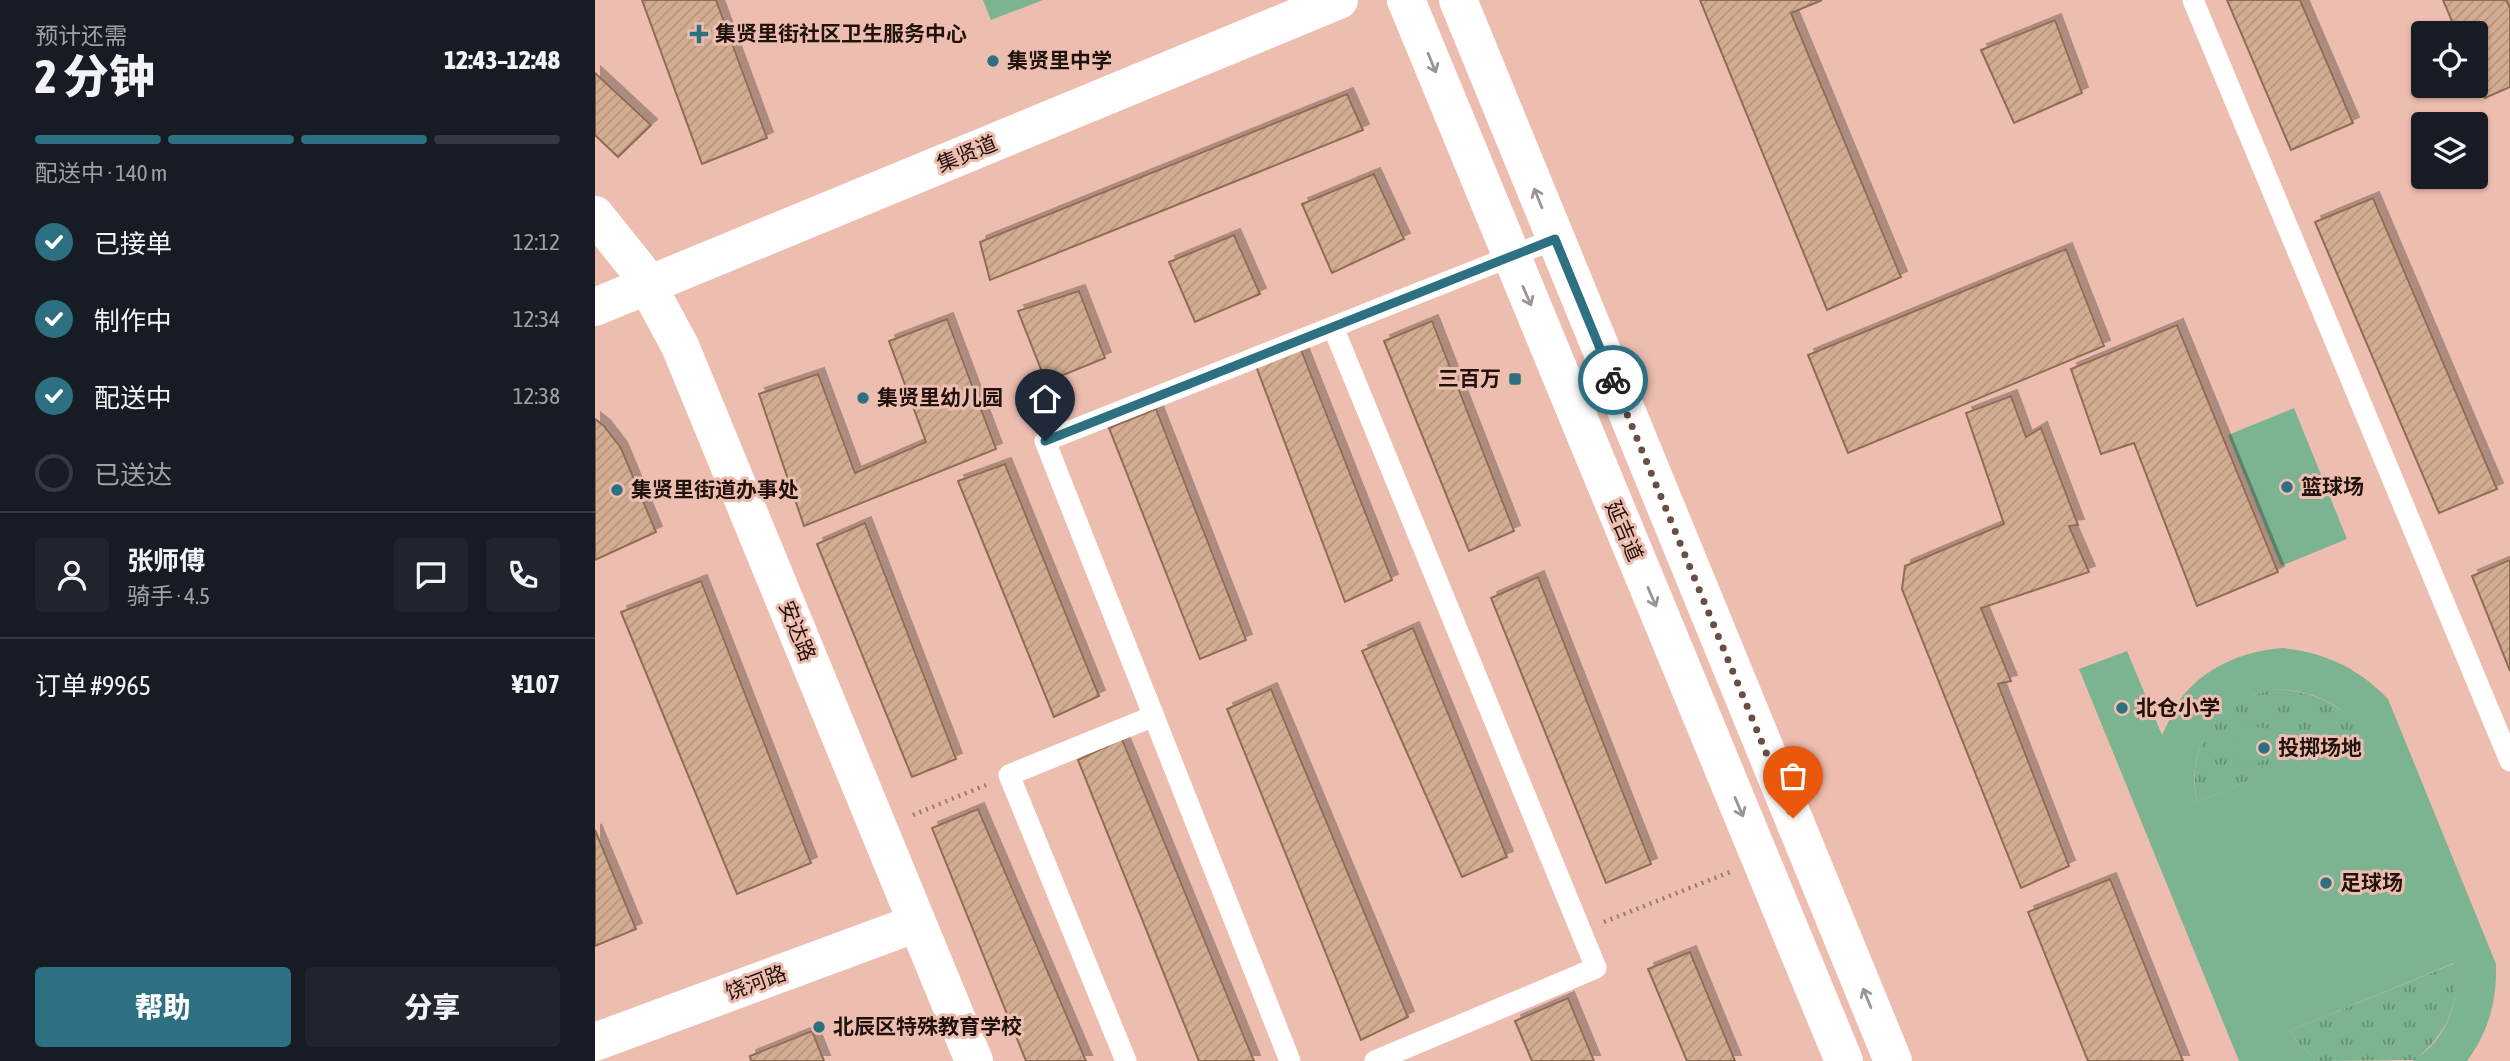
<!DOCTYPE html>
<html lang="zh">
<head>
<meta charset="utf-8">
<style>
  body { margin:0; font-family:"Asap Condensed","Noto Sans SC",sans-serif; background:#20242c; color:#f1f3f6; height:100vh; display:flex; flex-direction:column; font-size:26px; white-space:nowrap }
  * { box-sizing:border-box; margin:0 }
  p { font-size:23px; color:#9ea1a6 }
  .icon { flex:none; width:38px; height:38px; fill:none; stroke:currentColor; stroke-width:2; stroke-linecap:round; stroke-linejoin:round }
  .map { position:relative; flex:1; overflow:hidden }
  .sheet { display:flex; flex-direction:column; background:#171b24; width:595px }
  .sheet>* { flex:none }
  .controls { position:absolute; left:1816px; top:21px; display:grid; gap:14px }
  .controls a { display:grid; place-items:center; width:77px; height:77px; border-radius:7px; background:#171b24; box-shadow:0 2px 5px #0004; font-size:35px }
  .pin { position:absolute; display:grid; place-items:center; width:60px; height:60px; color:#fff; margin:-72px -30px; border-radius:50% 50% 50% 0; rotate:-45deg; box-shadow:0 0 7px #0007 }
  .pin .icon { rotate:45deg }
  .courier { position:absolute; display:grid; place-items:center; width:70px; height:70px; margin:-35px; border:5px solid #2d7081; border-radius:50%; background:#fff; color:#222; box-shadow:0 2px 9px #0007 }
  .headline em { font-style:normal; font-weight:800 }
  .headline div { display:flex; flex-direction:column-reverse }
  .headline { display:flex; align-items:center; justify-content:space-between; height:119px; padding:0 35px }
  h1 { font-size:46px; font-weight:800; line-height:52px }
  .bar { display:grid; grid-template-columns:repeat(4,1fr); gap:10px 7px; align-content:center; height:84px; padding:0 35px }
  .bar i { height:9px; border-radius:5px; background:#363941 }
  .bar .on { background:#2d7081 }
  .bar p { grid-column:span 4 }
  .line { display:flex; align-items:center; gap:18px; padding:0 35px; border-top:2px solid #363941 }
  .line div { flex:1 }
  .round { display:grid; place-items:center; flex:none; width:74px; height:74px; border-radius:7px; background:#20242c }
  ol { padding:0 35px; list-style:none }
  li { display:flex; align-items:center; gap:21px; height:77px }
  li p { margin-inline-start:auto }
  li .icon { padding:7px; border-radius:50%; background:#2d7081; color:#fff; stroke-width:4 }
  li:last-child { color:#9ea1a6 }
  li i { width:38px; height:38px; border:4px solid #363941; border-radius:50% }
  .primary-button { display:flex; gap:14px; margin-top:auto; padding:14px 35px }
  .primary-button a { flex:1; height:80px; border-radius:7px; background:#2d7081; color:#fff; font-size:28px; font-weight:800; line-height:80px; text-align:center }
  .primary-button a+a { background:#20242c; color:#f1f3f6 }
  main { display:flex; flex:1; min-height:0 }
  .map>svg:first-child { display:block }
  .grass { fill:url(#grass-tufts) }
  .pitch { fill:#7cb391; fill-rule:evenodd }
  .building { fill:url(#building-hatch); stroke:#8f6c53; stroke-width:2; filter:url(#shadow) }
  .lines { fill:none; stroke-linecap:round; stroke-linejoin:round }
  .path { stroke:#9d7a70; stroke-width:4.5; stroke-dasharray:2 5; stroke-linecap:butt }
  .service { stroke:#fff; stroke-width:21 }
  .minor { stroke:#fff; stroke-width:38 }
  .tertiary { stroke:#fff; stroke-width:38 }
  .secondary { stroke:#fff; stroke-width:38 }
  .oneway { stroke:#9c9492 }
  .done { stroke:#694e46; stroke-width:7; stroke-dasharray:0 12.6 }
  .route { stroke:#2d7081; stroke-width:9 }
  .poi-dot { fill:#2d7081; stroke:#edbeb0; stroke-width:2.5 }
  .labels { text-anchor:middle; stroke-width:6; stroke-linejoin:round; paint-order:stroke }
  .poi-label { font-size:21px; font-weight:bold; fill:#22120d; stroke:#edbeb0; text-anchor:start }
  .street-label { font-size:21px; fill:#22120d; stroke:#edbeb0 }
</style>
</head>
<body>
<main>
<section class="sheet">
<div class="headline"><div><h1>2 分钟</h1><p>预计还需</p></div><em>12:43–12:48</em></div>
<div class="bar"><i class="on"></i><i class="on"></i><i class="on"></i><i></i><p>配送中 · 140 m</p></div>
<ol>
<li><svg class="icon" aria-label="check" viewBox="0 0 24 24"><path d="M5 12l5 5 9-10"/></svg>已接单<p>12:12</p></li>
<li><svg class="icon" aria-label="check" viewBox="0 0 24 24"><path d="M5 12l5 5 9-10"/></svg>制作中<p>12:34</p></li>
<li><svg class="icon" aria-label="check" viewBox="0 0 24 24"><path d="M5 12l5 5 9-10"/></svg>配送中<p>12:38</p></li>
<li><i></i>已送达</li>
</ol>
<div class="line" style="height:126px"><a class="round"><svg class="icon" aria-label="person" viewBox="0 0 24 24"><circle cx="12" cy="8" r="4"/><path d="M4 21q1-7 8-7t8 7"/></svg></a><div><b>张师傅</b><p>骑手 · 4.5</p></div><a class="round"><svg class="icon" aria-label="chat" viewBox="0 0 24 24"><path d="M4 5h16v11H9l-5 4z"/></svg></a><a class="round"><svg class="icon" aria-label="phone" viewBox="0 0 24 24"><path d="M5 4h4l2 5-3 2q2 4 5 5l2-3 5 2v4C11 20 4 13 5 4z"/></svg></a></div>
<div class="line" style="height:91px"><div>订单 #9965</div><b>¥107</b></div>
<div class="primary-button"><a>帮助</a><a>分享</a></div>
</section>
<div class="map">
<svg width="1915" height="1061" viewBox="0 0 1915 1061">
  <defs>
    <pattern id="grass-tufts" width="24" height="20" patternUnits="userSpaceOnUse" patternTransform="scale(1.75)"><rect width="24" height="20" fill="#7cb391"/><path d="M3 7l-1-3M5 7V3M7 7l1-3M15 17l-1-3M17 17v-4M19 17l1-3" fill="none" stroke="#659075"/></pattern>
    <pattern id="building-hatch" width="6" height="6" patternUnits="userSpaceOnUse" patternTransform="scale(1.75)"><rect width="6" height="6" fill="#d3ad92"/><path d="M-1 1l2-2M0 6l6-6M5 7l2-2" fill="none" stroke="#b5947d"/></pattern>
    <filter id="shadow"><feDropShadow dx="6" dy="-6" stdDeviation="0" flood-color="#0004"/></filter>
  </defs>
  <rect width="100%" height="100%" fill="#edbeb0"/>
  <g class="grass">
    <path d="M1682,689C1718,692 1748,703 1767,734L1602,802C1590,743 1624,698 1682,689Z"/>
    <path d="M1860,963C1865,1005 1853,1032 1820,1060L1724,1061L1705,1046L1695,1031Z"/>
  </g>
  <g class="pitch">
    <path d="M388,0H448L396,20Z"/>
    <path d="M1699,408L1752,539L1686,566L1633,435Z"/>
    <path d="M1688,648C1731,653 1764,669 1793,699L1901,964C1902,1001 1894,1031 1872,1061H1817C1851,1042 1867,1000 1859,963L1695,1031L1705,1046L1724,1061H1644L1484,669L1532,651L1567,735C1573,724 1577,711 1584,701C1609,667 1648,651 1688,648ZM1682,689C1717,691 1749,703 1766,734L1602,802C1589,744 1626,697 1682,689Z"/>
    <path d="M1641,724L1717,735L1724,730L1729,733V740L1724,744L1716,740L1646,770L1641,752Z"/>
  </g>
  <g class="building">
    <path d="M47,0H121L172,138L107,164Z"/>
    <path d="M1105,0H1227L1196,13L1306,277L1232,310Z"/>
    <path d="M1632,0H1705L1758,123L1696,150Z"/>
    <path d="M1848,0H1911L1915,8V87L1890,98L1881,78V33H1862Z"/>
    <path d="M1460,20L1487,93L1419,123L1386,50Z"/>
    <path d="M0,73L56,125L23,157L0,135Z"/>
    <path d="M752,94L768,130L395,280L385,242Z"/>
    <path d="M779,174L809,239L737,273L707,204Z"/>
    <path d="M1778,198L1902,489L1844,513L1720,222Z"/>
    <path d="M639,235L665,294L600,322L574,262Z"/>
    <path d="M1471,249L1509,346L1253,453L1213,355Z"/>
    <path d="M484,291L510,358L451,382L423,311Z"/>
    <path d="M352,319L401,449L209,526L164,394L223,374L260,473L331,442L294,341Z"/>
    <path d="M837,321L919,531L874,551L789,341Z"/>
    <path d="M1582,325L1683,572L1602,606L1539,443L1506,454L1476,369Z"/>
    <path d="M705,347L797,580L750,602L661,366Z"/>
    <path d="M1416,396L1431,437L1446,428L1483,525L1474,526L1494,572L1386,608L1416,681L1403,684L1474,866L1426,888L1307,589L1310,566L1409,524L1371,413Z"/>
    <path d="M561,409L651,640L605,659L514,428Z"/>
    <path d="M0,419L9,426L26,448L61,532L0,560Z"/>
    <path d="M410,464L504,696L459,717L363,481Z"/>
    <path d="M270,523L361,759L317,777L222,544Z"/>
    <path d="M1915,560V671L1877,576Z"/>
    <path d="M943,577L1056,864L1011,883L896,598Z"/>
    <path d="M106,581L216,863L142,894L26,612Z"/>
    <path d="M818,628L912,857L867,877L767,651Z"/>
    <path d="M676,689L813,1017L766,1040L632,709Z"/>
    <path d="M527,739L659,1061H604L483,760Z"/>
    <path d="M383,809L491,1061H431L337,828Z"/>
    <path d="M0,830L41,929L0,946Z"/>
    <path d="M1515,879L1588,1061H1493L1433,912Z"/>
    <path d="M1095,952L1140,1061H1092L1053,969Z"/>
    <path d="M973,998L999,1061H937L920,1021Z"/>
    <path d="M217,1031L229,1061H156L155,1056Z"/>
  </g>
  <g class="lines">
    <g class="path">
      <path d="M318,815L391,785"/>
      <path d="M1009,922L1135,872"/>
    </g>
    <g class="service">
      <path d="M1598,0L1915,761"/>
      <path d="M738,327L1001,968L780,1061"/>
      <path d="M531,1061L414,775L559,716"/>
      <path d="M695,1061L450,441L960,239"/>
    </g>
    <g class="minor">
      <path d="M0,215L44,270L85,346L379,1061"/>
      <path d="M0,1042L322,923"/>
    </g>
    <path class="tertiary" d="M0,307L744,0"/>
    <g class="secondary">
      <path d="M811,0L1249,1061"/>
      <path d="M863,0L1298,1061"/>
    </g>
  </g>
  <defs><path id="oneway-shaft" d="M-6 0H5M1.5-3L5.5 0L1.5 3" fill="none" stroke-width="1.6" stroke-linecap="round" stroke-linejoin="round" transform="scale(1.75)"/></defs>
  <g class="oneway">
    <use href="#oneway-shaft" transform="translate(837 63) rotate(68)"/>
    <use href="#oneway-shaft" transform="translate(943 198) rotate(-112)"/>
    <use href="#oneway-shaft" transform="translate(932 296) rotate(67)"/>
    <use href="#oneway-shaft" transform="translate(1057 597) rotate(67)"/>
    <use href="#oneway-shaft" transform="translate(1144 807) rotate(67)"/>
    <use href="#oneway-shaft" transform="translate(1272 998) rotate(-112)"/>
  </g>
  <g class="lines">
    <path class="done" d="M1018,380L1198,818"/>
    <path class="route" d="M450,441L960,239L1018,380"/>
  </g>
  <g class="poi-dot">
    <path d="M100.5 23.5h7v7h7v7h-7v7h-7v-7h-7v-7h7z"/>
    <circle cx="398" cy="61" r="7"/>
    <rect x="913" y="372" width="14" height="14" rx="3.5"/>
    <circle cx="268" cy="398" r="7"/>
    <circle cx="1692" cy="487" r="7"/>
    <circle cx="22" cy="490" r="7"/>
    <circle cx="1527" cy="708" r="7"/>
    <circle cx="1669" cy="748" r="7"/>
    <circle cx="1731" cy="883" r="7"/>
    <circle cx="224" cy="1027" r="7"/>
  </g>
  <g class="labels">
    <g class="poi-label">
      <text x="120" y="41">集贤里街社区卫生服务中心</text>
      <text x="412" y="68">集贤里中学</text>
      <text x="906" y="386" text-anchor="end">三百万</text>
      <text x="282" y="405">集贤里幼儿园</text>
      <text x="1706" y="494">篮球场</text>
      <text x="36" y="497">集贤里街道办事处</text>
      <text x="1541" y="715">北仓小学</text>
      <text x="1683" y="755">投掷场地</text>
      <text x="1745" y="890">足球场</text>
      <text x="238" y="1034">北辰区特殊教育学校</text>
    </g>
    <g class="street-label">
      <text transform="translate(372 154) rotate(-22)" y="7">集贤道</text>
      <text transform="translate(1029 531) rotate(67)" y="7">延吉道</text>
      <text transform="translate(202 631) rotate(68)" y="7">安达路</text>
      <text transform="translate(161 983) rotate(-20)" y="7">饶河路</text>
    </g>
  </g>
</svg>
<div class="controls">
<a><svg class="icon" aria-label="locate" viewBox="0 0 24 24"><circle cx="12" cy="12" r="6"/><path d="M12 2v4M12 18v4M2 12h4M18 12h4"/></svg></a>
<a><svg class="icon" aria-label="layers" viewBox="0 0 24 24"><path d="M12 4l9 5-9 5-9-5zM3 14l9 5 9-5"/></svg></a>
</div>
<div class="pin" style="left:1198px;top:818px;background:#ea580c"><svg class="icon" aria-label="bag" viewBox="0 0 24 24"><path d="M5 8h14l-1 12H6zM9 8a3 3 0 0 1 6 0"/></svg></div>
<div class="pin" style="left:450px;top:441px;background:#1f2937"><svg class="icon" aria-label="home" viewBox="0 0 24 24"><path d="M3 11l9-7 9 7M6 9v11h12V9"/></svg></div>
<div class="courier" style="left:1018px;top:380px"><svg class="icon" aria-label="bike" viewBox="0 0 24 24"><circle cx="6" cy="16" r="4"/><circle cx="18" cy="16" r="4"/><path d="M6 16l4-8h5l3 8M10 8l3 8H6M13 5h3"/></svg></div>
</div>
</main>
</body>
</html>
